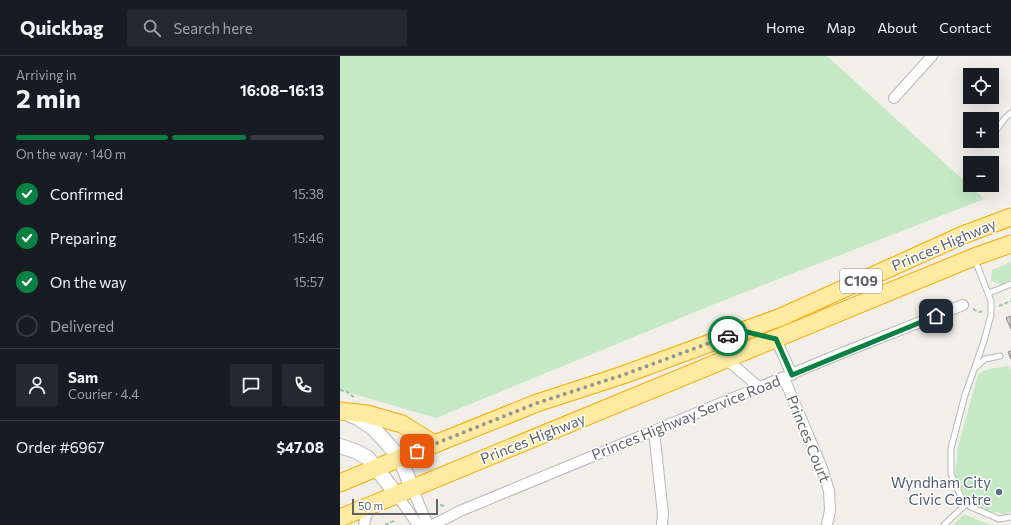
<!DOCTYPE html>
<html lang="en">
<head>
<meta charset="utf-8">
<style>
  body { margin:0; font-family:Commissioner,sans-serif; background:#242831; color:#f1f3f6; height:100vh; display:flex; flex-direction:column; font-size:15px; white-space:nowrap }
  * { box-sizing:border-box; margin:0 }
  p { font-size:13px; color:#9ea1a6 }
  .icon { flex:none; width:22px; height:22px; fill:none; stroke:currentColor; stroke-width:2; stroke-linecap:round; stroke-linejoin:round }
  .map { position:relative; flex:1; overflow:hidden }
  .sheet { display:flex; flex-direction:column; background:#171b24; width:340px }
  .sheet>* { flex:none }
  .buttons { position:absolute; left:623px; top:12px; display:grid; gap:8px }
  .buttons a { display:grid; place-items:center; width:36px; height:36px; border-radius:0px; background:#171b24; box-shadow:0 4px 16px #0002; font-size:20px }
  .scale { position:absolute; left:12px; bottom:10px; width:86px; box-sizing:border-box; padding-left:4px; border:2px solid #5f6368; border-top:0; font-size:11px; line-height:14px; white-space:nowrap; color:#5f6368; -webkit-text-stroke:3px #fff; paint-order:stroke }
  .pin { position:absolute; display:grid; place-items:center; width:34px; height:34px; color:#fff; margin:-17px; border-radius:8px; box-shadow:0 2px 6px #0006 }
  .courier { position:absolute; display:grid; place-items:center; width:40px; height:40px; margin:-20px; border:3px solid #0b8043; border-radius:50%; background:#fff; color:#222; box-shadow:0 1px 5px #0007 }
  .overview em { font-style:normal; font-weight:700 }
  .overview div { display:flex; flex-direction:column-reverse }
  .overview { display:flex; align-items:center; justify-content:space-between; height:68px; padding:0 16px }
  h1 { font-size:26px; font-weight:700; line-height:30px }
  .bar { display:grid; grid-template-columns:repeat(4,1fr); gap:6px 4px; align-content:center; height:48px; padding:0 16px }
  .bar i { height:5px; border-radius:3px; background:#363941 }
  .bar .active { background:#0b8043 }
  .bar p { grid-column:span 4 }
  .line { display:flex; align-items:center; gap:10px; padding:0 16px; border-top:1px solid #363941 }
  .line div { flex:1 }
  .round { display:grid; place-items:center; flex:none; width:42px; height:42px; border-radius:0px; background:#242831 }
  ol { padding:0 16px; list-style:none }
  li { display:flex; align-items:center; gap:12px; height:44px }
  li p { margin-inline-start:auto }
  li .icon { padding:4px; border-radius:50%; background:#0b8043; color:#fff; stroke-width:4 }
  li:last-child { color:#9ea1a6 }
  li i { width:22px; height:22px; border:2px solid #363941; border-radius:50% }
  header { display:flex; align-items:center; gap:24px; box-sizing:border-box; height:56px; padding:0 20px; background:#171b24; border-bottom:1px solid #363941 }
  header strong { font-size:19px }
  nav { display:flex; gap:22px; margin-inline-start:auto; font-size:14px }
  .search { width:280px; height:36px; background:#242831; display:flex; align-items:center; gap:10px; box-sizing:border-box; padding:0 14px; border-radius:0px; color:#9ea1a6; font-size:15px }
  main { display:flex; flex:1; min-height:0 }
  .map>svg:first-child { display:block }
  .green { fill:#c5e8c5 }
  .building { fill:#cccac5; stroke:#8f8d8a }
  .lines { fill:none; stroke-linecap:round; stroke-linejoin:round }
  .service-casing { stroke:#b5b8bc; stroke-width:7 }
  .minor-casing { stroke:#b5b8bc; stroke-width:12 }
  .secondary-casing { stroke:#b6babf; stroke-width:16 }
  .trunk-casing { stroke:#f9ab00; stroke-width:19 }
  .path { stroke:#9cc7a9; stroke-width:2; stroke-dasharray:4 2; stroke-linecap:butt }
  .service { stroke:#fff; stroke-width:5 }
  .minor { stroke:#fff; stroke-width:10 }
  .secondary { stroke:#fff; stroke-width:14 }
  .trunk { stroke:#feeaa1; stroke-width:17 }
  .done { stroke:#929495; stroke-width:4; stroke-dasharray:0 7.2 }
  .route { stroke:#0b8043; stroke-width:5 }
  .service-dot { fill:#5c6f8a; stroke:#fff; stroke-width:1.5 }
  .labels { text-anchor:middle; stroke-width:3; stroke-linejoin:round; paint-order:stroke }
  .shield { fill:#fff; stroke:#8f9295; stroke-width:1 }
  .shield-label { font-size:14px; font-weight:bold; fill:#5f6368 }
  .street-label { font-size:15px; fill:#5f6368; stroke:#fff }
  .service-label { font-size:15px; fill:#4e5e75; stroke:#fff; text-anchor:end }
</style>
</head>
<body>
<header>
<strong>Quickbag</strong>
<div class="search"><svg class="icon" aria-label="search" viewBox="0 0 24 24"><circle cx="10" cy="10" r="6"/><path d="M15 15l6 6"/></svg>Search here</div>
<nav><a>Home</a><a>Map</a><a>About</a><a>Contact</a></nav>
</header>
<main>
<section class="sheet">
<div class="overview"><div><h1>2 min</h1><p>Arriving in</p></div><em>16:08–16:13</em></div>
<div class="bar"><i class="active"></i><i class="active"></i><i class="active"></i><i></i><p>On the way · 140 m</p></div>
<ol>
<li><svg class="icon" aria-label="check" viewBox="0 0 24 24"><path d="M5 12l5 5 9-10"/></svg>Confirmed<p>15:38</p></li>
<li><svg class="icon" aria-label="check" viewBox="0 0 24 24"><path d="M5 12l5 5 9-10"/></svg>Preparing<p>15:46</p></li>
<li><svg class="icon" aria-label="check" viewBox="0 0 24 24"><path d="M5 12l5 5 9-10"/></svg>On the way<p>15:57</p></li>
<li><i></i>Delivered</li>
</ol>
<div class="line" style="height:72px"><a class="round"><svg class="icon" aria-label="person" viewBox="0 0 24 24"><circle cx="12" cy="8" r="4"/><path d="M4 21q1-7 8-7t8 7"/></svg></a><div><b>Sam</b><p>Courier · 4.4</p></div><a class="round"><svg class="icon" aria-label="chat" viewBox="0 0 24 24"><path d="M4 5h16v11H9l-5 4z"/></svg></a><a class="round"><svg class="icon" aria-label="phone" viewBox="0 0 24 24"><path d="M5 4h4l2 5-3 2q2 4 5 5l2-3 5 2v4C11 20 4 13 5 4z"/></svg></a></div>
<div class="line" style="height:52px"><div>Order #6967</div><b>$47.08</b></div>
</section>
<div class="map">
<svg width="671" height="469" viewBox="0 0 671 469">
  <rect width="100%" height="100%" fill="#f1efe8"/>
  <g class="green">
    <path d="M0,0H487L644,143L372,249L96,362L0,334Z"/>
    <path d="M671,206V224L661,228L651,225L652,214Z"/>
    <path d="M669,310L671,315V456L665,458L644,454L627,443L615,421L618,391L636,326L639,317L649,313Z"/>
    <path d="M624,458L650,469H613Z"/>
  </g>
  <g class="building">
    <path d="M671,260V273L666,262Z"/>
    <path d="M671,295V303L668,296Z"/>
  </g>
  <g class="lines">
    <defs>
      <g id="service">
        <path d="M658,72L665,62L671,57"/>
        <path d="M635,204L651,245V259L644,285L625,339L611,392V418L621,441L631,451L659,463L671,461"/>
        <path d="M649,237L671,228"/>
        <path d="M635,312L645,303L660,300"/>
        <path d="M604,469L627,447"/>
      </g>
      <g id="minor">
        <path d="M554,42L592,0"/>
        <path d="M436,283L452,319"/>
        <path d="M386,303L420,332"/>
        <path d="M444,322L482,412L489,435L490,454L487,469"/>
        <path d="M314,375L323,458L322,469"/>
        <path d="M72,432L88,469"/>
        <path d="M57,439L78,469"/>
        <path d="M24,469L29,450"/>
        <path d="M93,469L120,455L502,297L623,249"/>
      </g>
      <g id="secondary">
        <path d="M8,358L18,362L34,373L45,385L60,402L72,432"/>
        <path d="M0,390L15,395L28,402L57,439"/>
      </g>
      <g id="trunk">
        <path d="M0,355L27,358L62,368L94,388"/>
        <path d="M0,427L60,402L197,347L283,319L441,261L623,179L671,161"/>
        <path d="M0,462L634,201L671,188"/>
      </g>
    </defs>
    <use href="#service" class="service-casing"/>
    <use href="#minor" class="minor-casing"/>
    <use href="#secondary" class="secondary-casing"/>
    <use href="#trunk" class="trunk-casing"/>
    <g class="path">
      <path d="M659,250L671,245"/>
      <path d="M633,253L639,256L644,255"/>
      <path d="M0,334L7,336L15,342"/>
      <path d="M100,449L106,450"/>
      <path d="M45,469L56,464"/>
    </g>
    <use href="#service" class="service"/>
    <use href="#minor" class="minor"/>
    <use href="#secondary" class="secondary"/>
    <use href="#trunk" class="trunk"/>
  </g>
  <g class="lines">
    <path class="done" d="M77,395L197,347L283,319L388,280"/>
    <path class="route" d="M388,280L403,275L436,283L452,319L596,260"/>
  </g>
  <circle class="service-dot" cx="659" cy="436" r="4"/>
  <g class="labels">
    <rect class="shield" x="500" y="213" width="42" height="24" rx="3"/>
    <g class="shield-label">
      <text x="521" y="230">C109</text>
    </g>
    <g class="street-label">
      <text transform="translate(604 189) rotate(-23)" y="5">Princes Highway</text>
      <text transform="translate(346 362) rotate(-22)" y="5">Princes Highway Service Road</text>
      <text transform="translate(193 383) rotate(-22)" y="5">Princes Highway</text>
      <text transform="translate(468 383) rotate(68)" y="5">Princes Court</text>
    </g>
    <g class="service-label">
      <text x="651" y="432">Wyndham City<tspan x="651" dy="17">Civic Centre</tspan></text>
    </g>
  </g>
</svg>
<div class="buttons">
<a><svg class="icon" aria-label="locate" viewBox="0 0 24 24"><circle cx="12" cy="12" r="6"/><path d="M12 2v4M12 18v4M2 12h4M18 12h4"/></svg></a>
<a>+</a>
<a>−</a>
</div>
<div class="scale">50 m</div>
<div class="pin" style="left:77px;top:395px;background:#ea580c"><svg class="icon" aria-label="bag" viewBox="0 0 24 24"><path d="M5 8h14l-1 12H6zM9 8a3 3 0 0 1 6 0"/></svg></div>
<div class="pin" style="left:596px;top:260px;background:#1f2937"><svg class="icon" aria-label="home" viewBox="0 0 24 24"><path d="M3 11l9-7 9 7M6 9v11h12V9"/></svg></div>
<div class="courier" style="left:388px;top:280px"><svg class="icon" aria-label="car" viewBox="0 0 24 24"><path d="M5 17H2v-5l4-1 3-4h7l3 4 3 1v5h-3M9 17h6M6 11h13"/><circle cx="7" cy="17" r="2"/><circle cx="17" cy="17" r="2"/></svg></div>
</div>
</main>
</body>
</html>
